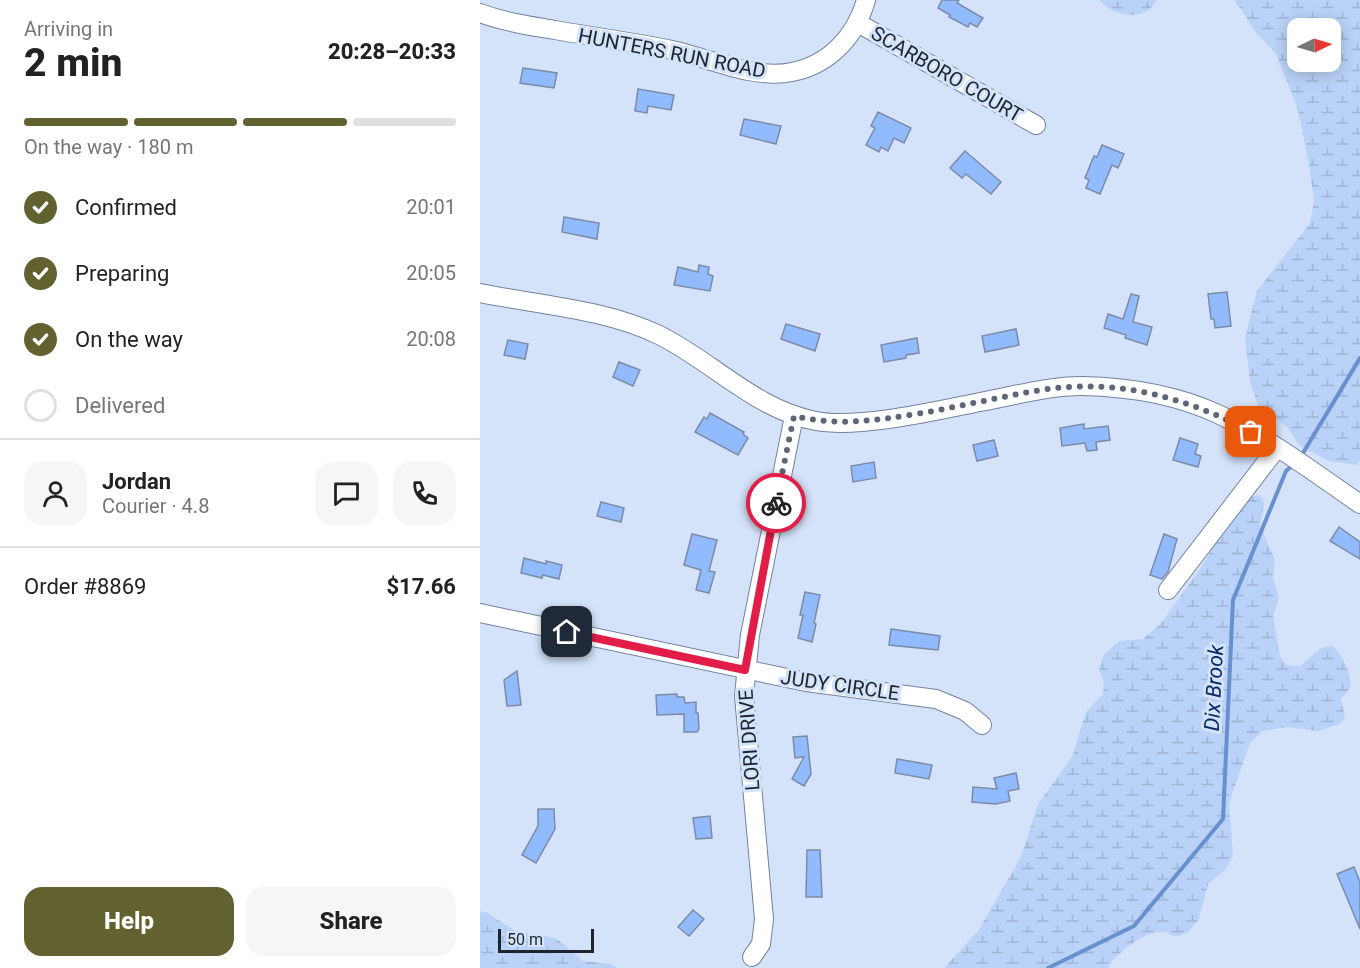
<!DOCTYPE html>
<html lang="en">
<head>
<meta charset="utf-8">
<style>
  body { margin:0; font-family:Roboto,sans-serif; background:#f6f6f6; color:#222; height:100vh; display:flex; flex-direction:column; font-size:22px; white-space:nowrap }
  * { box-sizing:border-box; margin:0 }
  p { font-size:20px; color:#767676 }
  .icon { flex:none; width:33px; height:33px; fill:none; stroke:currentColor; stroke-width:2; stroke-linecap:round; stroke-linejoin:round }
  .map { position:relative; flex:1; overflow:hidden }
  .panel { display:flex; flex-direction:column; background:#fff; width:480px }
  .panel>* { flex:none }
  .needle { width:39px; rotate:85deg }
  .fabs { position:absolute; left:807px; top:18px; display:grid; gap:12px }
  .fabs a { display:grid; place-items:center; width:54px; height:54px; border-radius:12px; background:#fff; box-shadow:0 3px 15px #0003; font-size:30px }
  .scale { position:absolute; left:18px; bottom:15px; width:96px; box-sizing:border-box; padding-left:6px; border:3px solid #1d242e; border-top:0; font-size:16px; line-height:21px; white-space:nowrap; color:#1d242e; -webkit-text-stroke:4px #d5e3fa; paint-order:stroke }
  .pin { position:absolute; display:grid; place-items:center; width:51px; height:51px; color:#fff; margin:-26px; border-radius:12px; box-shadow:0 3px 9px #0006 }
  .courier { position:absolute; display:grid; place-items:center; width:60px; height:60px; margin:-30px; border:4px solid #e11d48; border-radius:50%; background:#fff; color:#222; box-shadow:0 2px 8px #0007 }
  .headline em { font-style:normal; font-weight:800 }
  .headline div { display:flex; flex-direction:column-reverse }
  .headline { display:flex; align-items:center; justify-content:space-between; height:102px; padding:0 24px }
  h1 { font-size:39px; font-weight:800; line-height:45px }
  .bar { display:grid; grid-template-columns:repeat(4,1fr); gap:9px 6px; align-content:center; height:72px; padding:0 24px }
  .bar i { height:8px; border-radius:4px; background:#e0e0e0 }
  .bar .selected { background:#61622f }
  .bar p { grid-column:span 4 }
  .line { display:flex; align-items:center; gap:15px; padding:0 24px; border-top:2px solid #e0e0e0 }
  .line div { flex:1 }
  .round { display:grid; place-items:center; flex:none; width:63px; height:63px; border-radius:18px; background:#f6f6f6 }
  ol { padding:0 24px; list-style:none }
  li { display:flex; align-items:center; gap:18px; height:66px }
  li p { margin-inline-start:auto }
  li .icon { padding:6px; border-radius:50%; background:#61622f; color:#fff; stroke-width:4 }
  li:last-child { color:#767676 }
  li i { width:33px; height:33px; border:3px solid #e0e0e0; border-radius:50% }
  .button { display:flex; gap:12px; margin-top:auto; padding:12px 24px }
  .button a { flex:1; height:69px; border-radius:18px; background:#61622f; color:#fff; font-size:24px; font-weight:800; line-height:69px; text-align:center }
  .button a+a { background:#f6f6f6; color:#222 }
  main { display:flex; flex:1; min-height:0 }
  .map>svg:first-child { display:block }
  .wetland { fill:url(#wetland-marsh); fill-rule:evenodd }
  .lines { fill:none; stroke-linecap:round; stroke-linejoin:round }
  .stream { stroke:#6890cf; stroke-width:4 }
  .building { fill:#92bbfe; stroke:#7b8ba6; stroke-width:1.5 }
  .minor-casing { stroke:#73839d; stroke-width:20 }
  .minor { stroke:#fff; stroke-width:18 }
  .done { stroke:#5d6775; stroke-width:6; stroke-dasharray:0 10.8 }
  .route { stroke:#e11d48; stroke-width:8 }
  .labels { text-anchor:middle; stroke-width:6; stroke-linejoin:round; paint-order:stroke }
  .street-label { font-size:20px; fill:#1d242e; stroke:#d5e3fa }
  .water-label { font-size:21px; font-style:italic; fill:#062a63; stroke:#d5e3fa }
</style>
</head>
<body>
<main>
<section class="panel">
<div class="headline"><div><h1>2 min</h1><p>Arriving in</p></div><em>20:28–20:33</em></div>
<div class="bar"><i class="selected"></i><i class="selected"></i><i class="selected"></i><i></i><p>On the way · 180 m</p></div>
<ol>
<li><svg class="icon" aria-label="check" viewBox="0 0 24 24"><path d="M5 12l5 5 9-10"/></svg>Confirmed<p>20:01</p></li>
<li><svg class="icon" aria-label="check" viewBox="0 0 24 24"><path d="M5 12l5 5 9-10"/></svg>Preparing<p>20:05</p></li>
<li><svg class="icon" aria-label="check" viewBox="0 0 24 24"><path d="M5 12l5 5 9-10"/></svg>On the way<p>20:08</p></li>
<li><i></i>Delivered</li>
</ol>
<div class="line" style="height:108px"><a class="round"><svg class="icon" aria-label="person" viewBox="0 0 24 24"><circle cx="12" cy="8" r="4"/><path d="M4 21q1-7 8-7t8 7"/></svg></a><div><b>Jordan</b><p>Courier · 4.8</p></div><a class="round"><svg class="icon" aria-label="chat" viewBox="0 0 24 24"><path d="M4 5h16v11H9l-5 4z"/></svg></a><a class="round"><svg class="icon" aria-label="phone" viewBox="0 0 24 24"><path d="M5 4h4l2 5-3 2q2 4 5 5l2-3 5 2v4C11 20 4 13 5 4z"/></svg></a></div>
<div class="line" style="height:78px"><div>Order #8869</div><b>$17.66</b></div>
<div class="button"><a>Help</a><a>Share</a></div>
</section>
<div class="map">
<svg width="880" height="968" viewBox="0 0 880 968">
  <defs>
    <pattern id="wetland-marsh" width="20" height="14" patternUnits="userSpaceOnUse" patternTransform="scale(1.5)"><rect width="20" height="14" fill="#bad2f8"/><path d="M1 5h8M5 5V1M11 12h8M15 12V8" fill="none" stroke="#9fb4d5"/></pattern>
  </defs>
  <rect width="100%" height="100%" fill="#d5e3fa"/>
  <g class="wetland">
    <path d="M619,0H677C664,23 636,17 619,0Z"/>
    <path d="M755,0H880V461L876,465L849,461L820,446L808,428L778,405L770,382L765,338L777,291L830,223L834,202L829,164L818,110L796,53L776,33ZM818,28H850V62H818Z"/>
    <path d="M777,495L783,498L784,506L780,526L795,560L793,577L799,598L793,616L800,656L806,665L820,666L841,648L853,646C861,653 873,675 870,687C869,691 864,696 861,699L865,718L858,725L837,731L807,727L783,731L770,743L749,803L753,856L745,870L728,884L719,919L708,932L696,937C691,935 687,932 683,932C665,930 636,953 628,968H464L498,931L541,857L558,804L592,757L606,712L623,694L624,683L619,669L624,654L640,641L663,639L682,622L720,569L761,501Z"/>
    <path d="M0,911L8,913L35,931L76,938L103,961L131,964L137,968H0Z"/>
  </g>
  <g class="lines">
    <g class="stream">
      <path d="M820,458L880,358"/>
      <path d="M568,968L654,926L743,819L753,600L806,471L813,465"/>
    </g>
  </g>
  <g class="building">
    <path d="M462,0H479L477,3L503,18L497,27L490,23L488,27L469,17L470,15L458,8Z"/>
    <path d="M43,68L77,73L74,88L40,83Z"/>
    <path d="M158,89L194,95L191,110L168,106L167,113L155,111Z"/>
    <path d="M398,112L431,128L424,143L414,138L408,151L401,147L399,152L386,145L395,128L391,126Z"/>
    <path d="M264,119L301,126L296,144L260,135Z"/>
    <path d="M622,145L644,154L638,168L632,165L620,194L606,188L609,180L605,178L614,156L617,157Z"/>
    <path d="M485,151L521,182L511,194L486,174L482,178L470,168Z"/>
    <path d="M84,217L119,223L117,239L82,232Z"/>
    <path d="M219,265L229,267L228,274L233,276L230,291L194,285L198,267L218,272Z"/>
    <path d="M747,292L751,326L735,328L734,319H731L728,294Z"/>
    <path d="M651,294L659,296L653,322L672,327L667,345L645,338L646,335L624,328L628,314L643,319Z"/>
    <path d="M306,324L340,334L335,351L301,339Z"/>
    <path d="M536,329L539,345L505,352L502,336Z"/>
    <path d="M437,338L439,353L426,355V358L404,362L401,345Z"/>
    <path d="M28,340L48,344L45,359L24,355Z"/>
    <path d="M139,362L160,370L153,386L133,377Z"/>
    <path d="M230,413L264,432L263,434L268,438L258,455L215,432L224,417L227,419Z"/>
    <path d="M604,424V429L628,426L630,440L616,442L617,450L607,451L605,443L582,446L580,428Z"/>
    <path d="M700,438L718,444L715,454L721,456L718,467L693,460Z"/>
    <path d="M514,440L518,456L497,461L493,445Z"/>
    <path d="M394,462L396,478L373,482L371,466Z"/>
    <path d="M121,502L144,508L141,522L117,516Z"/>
    <path d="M859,527L880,542V559L850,541Z"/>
    <path d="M212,534L237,540L229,571L235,572L229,593L216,590L221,570L204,565Z"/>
    <path d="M684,534L697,539L688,572L682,579L670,575Z"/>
    <path d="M44,558L66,564V561L82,565L79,579L63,575L62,578L41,573Z"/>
    <path d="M325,592L340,595L334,623L336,624L332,642L318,638L323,615H320Z"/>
    <path d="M411,629L460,636L458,650L409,645Z"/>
    <path d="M37,671L41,705L27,706L24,680Z"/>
    <path d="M197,694V697H204L205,703L216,702V713H218L219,729L217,732H204V714L177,715L176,695Z"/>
    <path d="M327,736L331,774L324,786L312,779L324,757L315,758L313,737Z"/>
    <path d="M417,759L452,765L449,779L415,773Z"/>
    <path d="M536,773L539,789L528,791L530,801L516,804L492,802L493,787L517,789L514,778Z"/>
    <path d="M58,809H74L75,829L56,863L42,855L58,826Z"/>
    <path d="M230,816L232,838L216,839L213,818Z"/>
    <path d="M327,850H340L342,897H326Z"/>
    <path d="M874,867L880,882V929L857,874Z"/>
    <path d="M213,910L224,919L209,936L198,927Z"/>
  </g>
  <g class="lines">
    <defs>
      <g id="minor">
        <path d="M0,13C24,22 50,26 75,30C114,37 153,42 192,50C230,58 273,80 312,72C349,65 376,36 386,0"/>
        <path d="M378,23L556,125"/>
        <path d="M0,293C60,305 124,309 179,335C232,361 276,410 336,421C379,429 455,411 500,402C533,396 568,386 602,386C649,387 698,395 740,415C790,439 835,473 880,504"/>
        <path d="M688,590L797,448"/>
        <path d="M0,613L326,682L456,699L485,711L502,725"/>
        <path d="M272,957L281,944L284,919L264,696L270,635L314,416"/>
      </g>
    </defs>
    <use href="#minor" class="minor-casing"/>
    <use href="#minor" class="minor"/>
  </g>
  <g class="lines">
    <path class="done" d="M296,503L314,416C357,426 392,421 436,414C478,407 519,397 561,390C636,378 706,397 771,432"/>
    <path class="route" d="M87,632L265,670L296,503"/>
  </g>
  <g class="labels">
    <g class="street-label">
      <text transform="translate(192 53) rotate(11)" y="7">HUNTERS RUN ROAD</text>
      <text transform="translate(467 74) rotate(30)" y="7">SCARBORO COURT</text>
      <text transform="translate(360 685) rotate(8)" y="7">JUDY CIRCLE</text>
      <text transform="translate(269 740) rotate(-94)" y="7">LORI DRIVE</text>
    </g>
    <g class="water-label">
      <text transform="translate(734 688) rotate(-87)" y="7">Dix Brook</text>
    </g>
  </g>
</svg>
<div class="fabs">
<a><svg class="needle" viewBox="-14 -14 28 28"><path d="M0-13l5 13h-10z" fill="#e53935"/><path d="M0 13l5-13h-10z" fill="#767676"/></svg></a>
</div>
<div class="scale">50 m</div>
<div class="pin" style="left:771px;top:432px;background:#ea580c"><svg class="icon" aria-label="bag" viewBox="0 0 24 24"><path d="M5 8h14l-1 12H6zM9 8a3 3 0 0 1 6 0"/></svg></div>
<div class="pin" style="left:87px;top:632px;background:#1f2937"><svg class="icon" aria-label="home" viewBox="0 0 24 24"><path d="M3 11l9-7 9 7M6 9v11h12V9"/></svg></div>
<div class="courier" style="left:296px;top:503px"><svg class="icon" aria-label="bike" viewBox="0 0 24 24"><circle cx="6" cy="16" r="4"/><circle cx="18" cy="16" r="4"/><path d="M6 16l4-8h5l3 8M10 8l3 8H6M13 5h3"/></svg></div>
</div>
</main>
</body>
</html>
